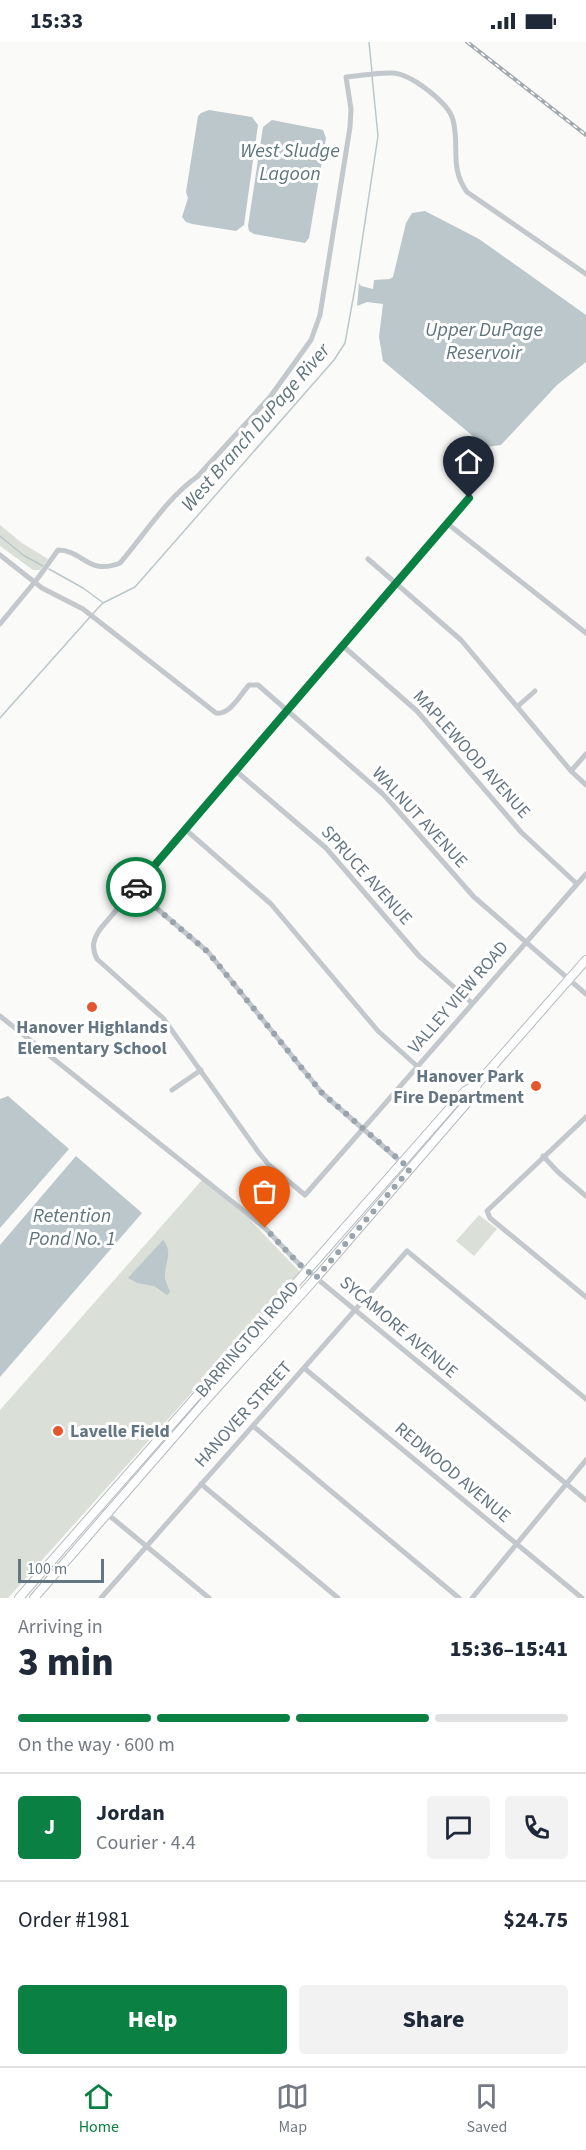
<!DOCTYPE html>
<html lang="en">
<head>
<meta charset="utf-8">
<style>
  body { margin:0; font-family:"Source Sans 3",sans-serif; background:#f2f2f3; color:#1f2937; height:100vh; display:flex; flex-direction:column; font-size:22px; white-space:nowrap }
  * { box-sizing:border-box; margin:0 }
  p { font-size:20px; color:#747a83 }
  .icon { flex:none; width:33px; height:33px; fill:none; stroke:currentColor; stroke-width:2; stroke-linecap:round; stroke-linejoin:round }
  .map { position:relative; height:1556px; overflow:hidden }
  .sheet { display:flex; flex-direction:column; background:#fff; flex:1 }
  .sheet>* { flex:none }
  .scale { position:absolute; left:18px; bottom:15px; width:86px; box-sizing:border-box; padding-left:6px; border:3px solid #657683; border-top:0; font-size:16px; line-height:21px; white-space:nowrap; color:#657683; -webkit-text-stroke:4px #fff; paint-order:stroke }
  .pin { position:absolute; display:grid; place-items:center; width:51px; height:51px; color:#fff; margin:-62px -26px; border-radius:50% 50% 50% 0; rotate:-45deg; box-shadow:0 0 6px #0007 }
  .pin .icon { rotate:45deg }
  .courier { position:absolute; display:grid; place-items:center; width:60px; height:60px; margin:-30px; border:4px solid #0b8043; border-radius:50%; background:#fff; color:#222; box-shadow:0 2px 8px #0007 }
  .summary em { font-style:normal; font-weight:800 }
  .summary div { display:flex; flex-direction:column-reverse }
  .summary { display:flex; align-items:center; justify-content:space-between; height:102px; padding:0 18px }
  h1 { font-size:39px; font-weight:800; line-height:45px }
  .bar { display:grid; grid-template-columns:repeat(4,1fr); gap:9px 6px; align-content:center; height:72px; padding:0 18px }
  .bar i { height:8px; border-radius:4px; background:#e0e1e3 }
  .bar .on { background:#0b8043 }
  .bar p { grid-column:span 4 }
  .line { display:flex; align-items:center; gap:15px; padding:0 18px; border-top:2px solid #e0e1e3 }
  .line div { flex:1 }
  .round { display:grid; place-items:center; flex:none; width:63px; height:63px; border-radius:6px; background:#f2f2f3 }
  .cta { display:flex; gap:12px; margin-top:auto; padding:12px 18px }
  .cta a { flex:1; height:69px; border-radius:6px; background:#0b8043; color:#fff; font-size:24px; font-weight:800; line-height:69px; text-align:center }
  .cta a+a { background:#f2f2f3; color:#1f2937 }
  .status { display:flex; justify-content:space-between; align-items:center; height:42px; padding:0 30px; background:#fff; direction:ltr }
  .status svg { height:16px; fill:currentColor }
  .dock { display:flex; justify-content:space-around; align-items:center; height:84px; border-top:2px solid #e0e1e3; background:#fff; font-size:16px; color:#747a83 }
  .dock a { display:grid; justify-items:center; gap:3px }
  .dock .on { color:#0b8043 }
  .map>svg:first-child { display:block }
  .green { fill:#dadfd7 }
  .water { fill:#bbc7cb }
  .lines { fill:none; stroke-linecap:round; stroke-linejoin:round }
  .stream { stroke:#bbc7cb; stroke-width:1.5 }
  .secondary-casing { stroke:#b3babf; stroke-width:10 }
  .street { stroke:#c3c8cc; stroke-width:5 }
  .secondary { stroke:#fff; stroke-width:8 }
  .rail-casing { stroke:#a2aab0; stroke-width:4 }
  .rail { stroke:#fff; stroke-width:1.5; stroke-dasharray:4.5; stroke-linecap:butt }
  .done { stroke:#99a4ac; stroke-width:6; stroke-dasharray:0 10.8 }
  .route { stroke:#0b8043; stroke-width:8 }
  .poi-dot { fill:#e4572e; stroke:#fff; stroke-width:2 }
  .labels { text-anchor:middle; stroke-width:6; stroke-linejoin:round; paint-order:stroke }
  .street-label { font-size:18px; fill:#657683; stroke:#fff }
  .poi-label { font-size:18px; font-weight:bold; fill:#657683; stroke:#fff }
  .water-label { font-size:20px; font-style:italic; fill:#60757c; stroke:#fff }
</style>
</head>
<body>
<div class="status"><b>15:33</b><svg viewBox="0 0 49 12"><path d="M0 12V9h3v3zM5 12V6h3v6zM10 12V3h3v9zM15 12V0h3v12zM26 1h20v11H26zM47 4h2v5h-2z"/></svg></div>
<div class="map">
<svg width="586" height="1556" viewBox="0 0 586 1556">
  <rect width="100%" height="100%" fill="#fafaf8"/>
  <g class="green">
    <path d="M0,483L22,501L48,517L40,528H33L0,504Z"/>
    <path d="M202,1138L249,1177L300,1230L8,1556H0V1368Z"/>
    <path d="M479,1173L497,1187L474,1214L456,1199Z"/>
  </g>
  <g class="water">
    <path d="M209,68L252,75L258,83L244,183L236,189L192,182L186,180L182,175L188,156L186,150L198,74L201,71Z"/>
    <path d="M272,78L323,88L326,96L309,196L305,201L254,192L249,189L248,184L263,85Z"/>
    <path d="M425,169L479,197L586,273V320L557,343L501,403L486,405L383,319L379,295L383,262L367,260L357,264L359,241L361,244L373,247L374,238L390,237L393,235L406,181L412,171Z"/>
    <path d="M8,1054L69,1107L0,1186V1057Z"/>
    <path d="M76,1114L142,1171L0,1335V1203Z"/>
    <path d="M163,1198C174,1210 164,1222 165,1236C166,1241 168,1245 170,1250L167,1253L154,1244L137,1241L128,1236Z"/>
  </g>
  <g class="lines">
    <g class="stream">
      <path d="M369,0L372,30"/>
      <path d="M0,494L23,513L43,524"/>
      <path d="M49,527L83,546L102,560"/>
      <path d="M0,676L98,566L103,561L135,545L334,318L345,301L355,246L378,94L372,34"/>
    </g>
    <defs>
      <g id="secondary">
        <path d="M19,1556L465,1049L477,1042"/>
        <path d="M34,1556L206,1358L316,1236L472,1055L478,1041L586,918"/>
      </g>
    </defs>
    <use href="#secondary" class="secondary-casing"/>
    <g class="street">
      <path d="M469,456L101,886C93,897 91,905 97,917L163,976L259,1111L269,1123L305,1153L586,832"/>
      <path d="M448,482L586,591"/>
      <path d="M0,513L42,546L83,567L216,671C230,673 240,653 249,643H258L384,753L474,855L586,952"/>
      <path d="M368,517L461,598L571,729L586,743"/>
      <path d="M0,582L38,536L58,508C83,508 88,534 120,521C145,492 167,456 198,434L270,355L311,298L320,273L350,85L351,67L346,35C361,34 378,30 393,31C411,32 449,61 453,78C460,105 449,125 467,150L586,232"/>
      <path d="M343,604L417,669L521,790L577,842"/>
      <path d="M518,664L535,649"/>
      <path d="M236,729L326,806L419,914L472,961"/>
      <path d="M571,729L586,712"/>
      <path d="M186,788L271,862L378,989L417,1024"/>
      <path d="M134,847L208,910L322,1051L409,1127"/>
      <path d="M0,974L265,1186L298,1221L586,1458"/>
      <path d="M172,1048L201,1028"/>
      <path d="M586,1075L487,1169L490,1176L586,1255"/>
      <path d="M543,1114L558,1130L586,1154"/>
      <path d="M304,1326L582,1556"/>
      <path d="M253,1384L459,1556"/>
      <path d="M201,1442L338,1556"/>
      <path d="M99,1465L209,1556"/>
      <path d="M101,1556L407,1209L586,1357"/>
      <path d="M472,1556L586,1418"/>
    </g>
    <use href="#secondary" class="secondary"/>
    <defs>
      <path id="rail" d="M467,0L586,93"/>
    </defs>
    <use href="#rail" class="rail-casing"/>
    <use href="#rail" class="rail"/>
  </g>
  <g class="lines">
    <path class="done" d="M136,845L134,847L140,852L208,910L322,1051L410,1127L316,1236L298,1221L265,1186"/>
    <path class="route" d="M136,845L469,456"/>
  </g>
  <g class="poi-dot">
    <circle cx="92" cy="965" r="6"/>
    <circle cx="536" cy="1044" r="6"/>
    <circle cx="58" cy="1389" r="6"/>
  </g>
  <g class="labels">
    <g class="street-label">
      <text transform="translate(472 712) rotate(48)" y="6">MAPLEWOOD AVENUE</text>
      <text transform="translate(420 775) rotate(47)" y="6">WALNUT AVENUE</text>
      <text transform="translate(367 833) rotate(48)" y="6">SPRUCE AVENUE</text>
      <text transform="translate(458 955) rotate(-49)" y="6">VALLEY VIEW ROAD</text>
      <text transform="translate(399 1285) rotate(40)" y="6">SYCAMORE AVENUE</text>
      <text transform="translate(247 1297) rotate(-49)" y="6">BARRINGTON ROAD</text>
      <text transform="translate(243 1372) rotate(-48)" y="6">HANOVER STREET</text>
      <text transform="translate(453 1430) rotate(40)" y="6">REDWOOD AVENUE</text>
    </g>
    <g class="poi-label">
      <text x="92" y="991">Hanover Highlands<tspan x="92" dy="21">Elementary School</tspan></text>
      <text x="524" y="1040" text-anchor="end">Hanover Park<tspan x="524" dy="21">Fire Department</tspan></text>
      <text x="70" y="1395" text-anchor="start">Lavelle Field</text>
    </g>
    <g class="water-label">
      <text x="290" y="115">West Sludge<tspan x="290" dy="23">Lagoon</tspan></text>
      <text x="484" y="294">Upper DuPage<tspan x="484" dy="23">Reservoir</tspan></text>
      <text transform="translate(255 385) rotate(-49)" y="7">West Branch DuPage River</text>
      <text x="72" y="1180">Retention<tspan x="72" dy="23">Pond No. 1</tspan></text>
    </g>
  </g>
</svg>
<div class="scale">100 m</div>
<div class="pin" style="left:265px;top:1186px;background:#ea580c"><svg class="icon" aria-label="bag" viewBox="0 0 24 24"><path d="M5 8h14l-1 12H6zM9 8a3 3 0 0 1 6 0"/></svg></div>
<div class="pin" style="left:469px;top:456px;background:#1f2937"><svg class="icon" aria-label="home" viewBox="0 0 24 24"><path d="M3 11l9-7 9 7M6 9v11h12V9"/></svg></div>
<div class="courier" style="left:136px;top:845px"><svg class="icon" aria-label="car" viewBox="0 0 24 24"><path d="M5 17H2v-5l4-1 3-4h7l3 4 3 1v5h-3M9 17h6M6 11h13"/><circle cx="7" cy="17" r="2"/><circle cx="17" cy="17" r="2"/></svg></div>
</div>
<section class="sheet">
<div class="summary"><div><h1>3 min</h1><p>Arriving in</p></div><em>15:36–15:41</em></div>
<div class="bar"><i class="on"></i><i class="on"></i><i class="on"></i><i></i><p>On the way · 600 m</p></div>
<div class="line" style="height:108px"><b class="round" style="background:#0b8043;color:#fff">J</b><div><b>Jordan</b><p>Courier · 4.4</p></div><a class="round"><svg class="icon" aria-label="chat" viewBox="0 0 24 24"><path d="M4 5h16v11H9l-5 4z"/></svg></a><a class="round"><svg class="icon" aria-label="phone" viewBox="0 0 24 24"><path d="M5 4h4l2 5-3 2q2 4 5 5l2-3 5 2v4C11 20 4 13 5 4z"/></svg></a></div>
<div class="line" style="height:78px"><div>Order #1981</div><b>$24.75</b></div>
<div class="cta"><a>Help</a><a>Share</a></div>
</section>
<nav class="dock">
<a class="on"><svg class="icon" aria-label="home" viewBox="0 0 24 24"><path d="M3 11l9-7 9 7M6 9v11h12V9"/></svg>Home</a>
<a><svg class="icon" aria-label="map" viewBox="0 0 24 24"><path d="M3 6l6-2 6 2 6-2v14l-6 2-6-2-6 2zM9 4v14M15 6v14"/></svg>Map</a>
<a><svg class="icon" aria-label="saved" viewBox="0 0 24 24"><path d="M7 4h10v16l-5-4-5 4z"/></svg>Saved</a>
</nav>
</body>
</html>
